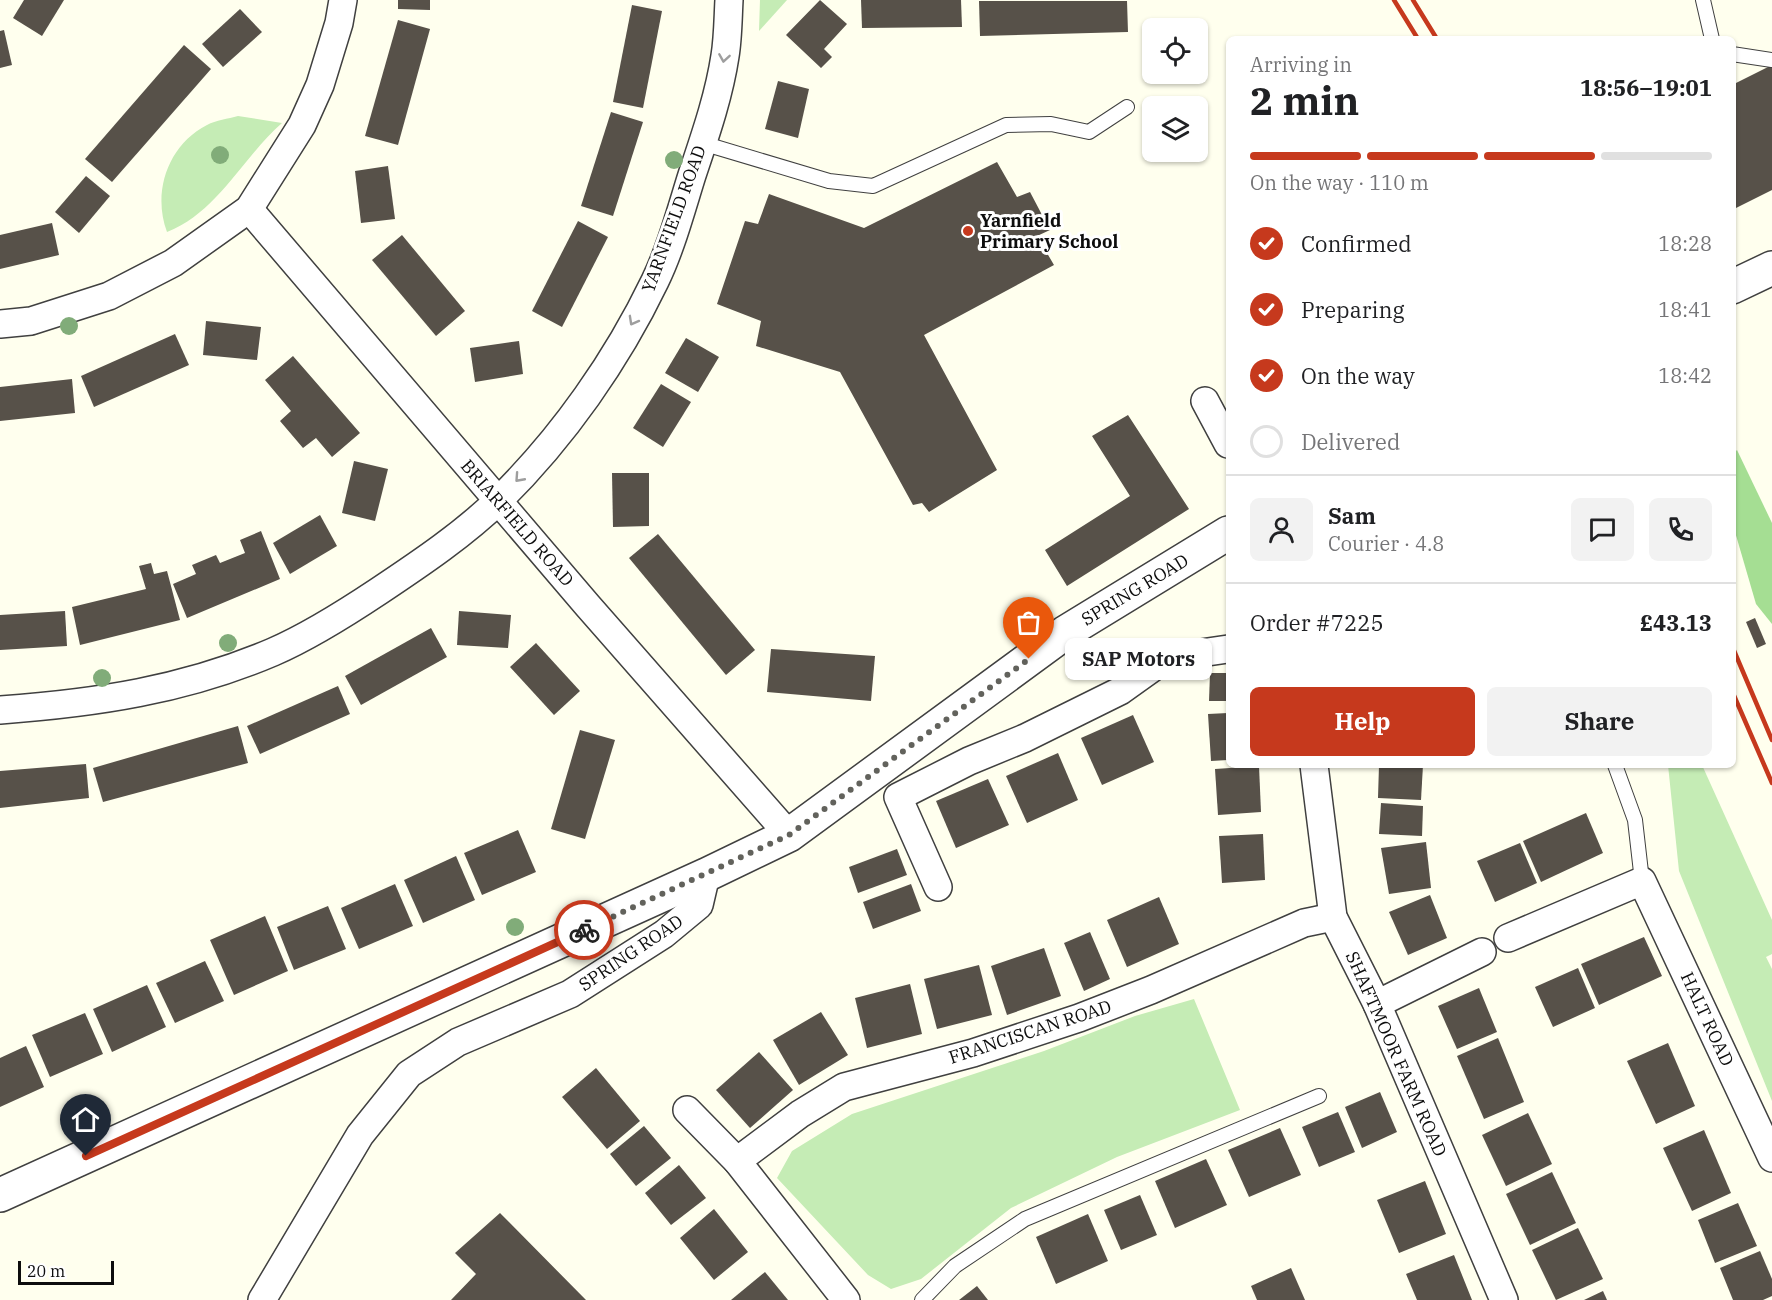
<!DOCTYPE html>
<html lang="en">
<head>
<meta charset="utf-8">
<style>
  body { margin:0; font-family:"IBM Plex Serif",serif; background:#f2f2f2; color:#202124; height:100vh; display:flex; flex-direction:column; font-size:22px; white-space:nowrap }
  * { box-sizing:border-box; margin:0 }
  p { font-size:20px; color:#757577 }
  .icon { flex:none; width:33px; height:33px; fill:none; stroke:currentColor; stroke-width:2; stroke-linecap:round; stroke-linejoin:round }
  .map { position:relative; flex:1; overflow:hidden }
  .sheet { position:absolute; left:1226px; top:36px; width:510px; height:732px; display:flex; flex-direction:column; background:#fff; border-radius:9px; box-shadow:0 2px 4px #0004 }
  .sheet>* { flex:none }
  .fabs { position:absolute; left:1142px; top:18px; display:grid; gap:12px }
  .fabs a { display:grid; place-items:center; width:66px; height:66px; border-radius:9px; background:#fff; box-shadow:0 2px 4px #0004; font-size:30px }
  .scale { position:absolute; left:18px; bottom:15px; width:96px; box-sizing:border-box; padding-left:6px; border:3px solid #0d0d0d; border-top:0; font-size:16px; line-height:21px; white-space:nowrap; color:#0d0d0d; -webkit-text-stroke:4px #fff; paint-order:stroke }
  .pin { position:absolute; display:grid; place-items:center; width:51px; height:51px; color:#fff; margin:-62px -26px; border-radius:50% 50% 50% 0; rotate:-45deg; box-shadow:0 0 6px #0007 }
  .pin .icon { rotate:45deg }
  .courier { position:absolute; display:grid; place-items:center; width:60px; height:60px; margin:-30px; border:4px solid #c6391d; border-radius:50%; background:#fff; color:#222; box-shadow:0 2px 8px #0007 }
  .bubble { position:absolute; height:42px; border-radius:9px; background:#fff; box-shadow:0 2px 4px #0004; font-size:20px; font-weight:700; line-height:42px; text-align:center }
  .headline em { font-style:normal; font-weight:700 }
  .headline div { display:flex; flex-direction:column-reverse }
  .headline { display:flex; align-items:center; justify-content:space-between; height:102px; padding:0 24px }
  h1 { font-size:39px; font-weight:700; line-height:45px }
  .bar { display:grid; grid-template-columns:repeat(4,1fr); gap:9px 6px; align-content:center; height:72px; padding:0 24px }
  .bar i { height:8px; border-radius:4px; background:#e0e0e0 }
  .bar .current { background:#c6391d }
  .bar p { grid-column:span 4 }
  .line { display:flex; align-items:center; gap:15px; padding:0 24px; border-top:2px solid #e0e0e0 }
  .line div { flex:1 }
  .round { display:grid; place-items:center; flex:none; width:63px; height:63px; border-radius:9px; background:#f2f2f2 }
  ol { padding:0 24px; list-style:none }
  li { display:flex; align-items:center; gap:18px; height:66px }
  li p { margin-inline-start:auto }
  li .icon { padding:6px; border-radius:50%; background:#c6391d; color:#fff; stroke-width:4 }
  li:last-child { color:#757577 }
  li i { width:33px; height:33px; border:3px solid #e0e0e0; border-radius:50% }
  .cta { display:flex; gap:12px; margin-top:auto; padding:12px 24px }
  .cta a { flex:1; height:69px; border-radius:9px; background:#c6391d; color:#fff; font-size:24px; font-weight:700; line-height:69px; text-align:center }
  .cta a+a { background:#f2f2f2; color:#202124 }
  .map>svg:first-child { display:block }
  .green { fill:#c5ecb5 }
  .forest { fill:#a5de93 }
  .building { fill:#575149 }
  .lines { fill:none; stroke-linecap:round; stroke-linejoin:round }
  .service-casing { stroke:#404040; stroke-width:16 }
  .minor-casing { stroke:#404040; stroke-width:30 }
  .tertiary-casing { stroke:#404040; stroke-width:36 }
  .service { stroke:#fff; stroke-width:14 }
  .minor { stroke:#fff; stroke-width:27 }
  .tertiary { stroke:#fff; stroke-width:33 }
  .rail { stroke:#c6391d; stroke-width:4.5 }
  .tree { fill:#81ac79 }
  .oneway { stroke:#9e9e9e }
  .done { stroke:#62625c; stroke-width:6; stroke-dasharray:0 10.8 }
  .route { stroke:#c6391d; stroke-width:8 }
  .poi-dot { fill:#c6391d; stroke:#fff; stroke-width:2 }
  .labels { text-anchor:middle; stroke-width:6; stroke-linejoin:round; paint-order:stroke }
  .street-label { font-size:18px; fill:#0d0d0d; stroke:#fff }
  .poi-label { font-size:18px; font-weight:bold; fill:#0d0d0d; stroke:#fff; text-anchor:start }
</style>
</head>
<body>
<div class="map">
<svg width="1772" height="1300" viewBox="0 0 1772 1300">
  <rect width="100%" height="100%" fill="#ffe"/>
  <g class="green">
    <path d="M760,0H787L759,31Z"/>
    <path d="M238,116L282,123C243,157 217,213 167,232C152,192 168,145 207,125C216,120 228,119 238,116Z"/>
    <path d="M1668,765H1702L1772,920V954L1766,957L1772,969V1101L1679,871Z"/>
    <path d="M1194,999L1240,1110L1117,1157L1011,1208L921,1279L891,1289L868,1275L777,1178L792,1151L852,1114L1044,1051L1135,1016Z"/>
  </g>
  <path class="forest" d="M1737,450L1772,523V624L1756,604L1733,525V454Z"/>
  <g class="building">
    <path d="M24,0H64L42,36L13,18Z"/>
    <path d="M398,0H430V10L398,9Z"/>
    <path d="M820,0L847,24L824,49L832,57L821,68L786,35Z"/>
    <path d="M861,0H961L962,27L862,28Z"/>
    <path d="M979,1H1127L1128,32L980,36Z"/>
    <path d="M632,5L662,11L643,108L613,102Z"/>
    <path d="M240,9L262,32L223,67L202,44Z"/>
    <path d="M398,20L430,29L398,145L365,136Z"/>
    <path d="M4,30L12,65L0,68V31Z"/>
    <path d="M184,45L211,69L112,182L85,159Z"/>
    <path d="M1772,65V190L1732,210V85Z"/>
    <path d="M778,81L809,89L798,138L765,129Z"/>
    <path d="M611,112L643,122L613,216L581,206Z"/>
    <path d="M997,162L1017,197L1030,192L1050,230L1037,236L1054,265L924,335L997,470L929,512L922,503L913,505L840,372L756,346L761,321L717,304L745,221L758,224L769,194L864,228Z"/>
    <path d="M388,166L395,219L361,223L355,171Z"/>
    <path d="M86,176L110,196L79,233L55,212Z"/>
    <path d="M578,221L608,237L562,327L532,311Z"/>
    <path d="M52,223L59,255L0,269V235Z"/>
    <path d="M402,235L465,311L436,336L372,260Z"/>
    <path d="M206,321L261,327L257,360L203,355Z"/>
    <path d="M175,334L189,365L94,407L81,376Z"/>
    <path d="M686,338L719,357L698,392L665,373Z"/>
    <path d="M519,341L523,374L475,382L470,348Z"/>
    <path d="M293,356L360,433L332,457L316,438L303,448L280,421L291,411L265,380Z"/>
    <path d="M72,379L75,413L0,421V387Z"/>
    <path d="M661,384L691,402L663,447L633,428Z"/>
    <path d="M1128,415L1189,509L1067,586L1045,550L1130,496L1092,436Z"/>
    <path d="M354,461L388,469L375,521L342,513Z"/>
    <path d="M612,473H649V526L613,527Z"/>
    <path d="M320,515L337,546L290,574L273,543Z"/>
    <path d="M261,531L280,579L187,618L173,584L196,574L192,565L216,555L220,563L245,553L240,540Z"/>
    <path d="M658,534L755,650L726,675L629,558Z"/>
    <path d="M151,563L154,574L167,571L180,620L80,645L72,607L146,589L139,566Z"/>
    <path d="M65,611L67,646L0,650V615Z"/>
    <path d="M459,611L511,615L508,648L457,645Z"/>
    <path d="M1755,618L1766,644L1757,648L1746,622Z"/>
    <path d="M431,628L447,657L361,705L345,676Z"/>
    <path d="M536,643L580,691L554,715L510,667Z"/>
    <path d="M771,649L875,656L871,701L767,692Z"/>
    <path d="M1210,673H1228V701H1209Z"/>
    <path d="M338,686L350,714L260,754L247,726Z"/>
    <path d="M1228,713V760L1211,761L1208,714Z"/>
    <path d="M1133,715L1154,762L1102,785L1081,738Z"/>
    <path d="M238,726L248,763L103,802L93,768Z"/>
    <path d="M580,730L615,740L585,839L551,829Z"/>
    <path d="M1058,753L1078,800L1027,823L1006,776Z"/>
    <path d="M86,764L89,798L0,808V771Z"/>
    <path d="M1379,765H1423L1421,800L1378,798Z"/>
    <path d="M1259,766L1261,812L1218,815L1215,769Z"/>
    <path d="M988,779L1009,825L956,848L936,801Z"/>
    <path d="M1381,803L1423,806L1422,836L1379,834Z"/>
    <path d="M1586,813L1603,853L1541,882L1523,841Z"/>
    <path d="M518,830L536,872L482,895L464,853Z"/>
    <path d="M1263,834L1265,880L1222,883L1219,836Z"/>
    <path d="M1426,842L1431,888L1389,894L1381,848Z"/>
    <path d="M1520,843L1537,883L1495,902L1477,861Z"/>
    <path d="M897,849L907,875L858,893L849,867Z"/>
    <path d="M456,856L475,900L423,923L404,880Z"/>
    <path d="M395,884L413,926L359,949L341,908Z"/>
    <path d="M911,884L921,911L873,929L863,902Z"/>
    <path d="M1430,895L1447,938L1408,955L1389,912Z"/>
    <path d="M1159,897L1179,944L1127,967L1107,920Z"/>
    <path d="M328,906L346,949L294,970L277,927Z"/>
    <path d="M265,916L288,971L234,995L210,940Z"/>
    <path d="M1090,932L1110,979L1084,991L1064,943Z"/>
    <path d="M1644,937L1662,976L1599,1005L1581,964Z"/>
    <path d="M1044,948L1061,996L1007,1015L991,966Z"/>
    <path d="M205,961L224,1001L175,1023L156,983Z"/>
    <path d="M979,965L992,1015L937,1029L924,979Z"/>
    <path d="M1578,968L1595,1008L1553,1027L1535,987Z"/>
    <path d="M910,984L922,1034L867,1048L855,998Z"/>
    <path d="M147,985L166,1027L112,1052L93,1009Z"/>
    <path d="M1479,988L1497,1032L1457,1049L1438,1006Z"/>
    <path d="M821,1012L848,1055L799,1085L773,1040Z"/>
    <path d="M85,1013L103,1054L50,1077L32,1035Z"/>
    <path d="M1498,1038L1524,1102L1484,1119L1457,1056Z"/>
    <path d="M1668,1043L1695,1106L1656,1124L1627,1061Z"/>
    <path d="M26,1046L44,1087L0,1107V1058Z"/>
    <path d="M759,1052L793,1090L750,1128L716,1090Z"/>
    <path d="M596,1068L640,1121L607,1149L562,1097Z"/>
    <path d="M1380,1092L1397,1132L1362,1148L1345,1107Z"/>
    <path d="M1338,1112L1355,1152L1319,1167L1302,1127Z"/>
    <path d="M1528,1113L1552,1164L1506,1186L1482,1135Z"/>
    <path d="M644,1126L671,1158L636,1186L610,1154Z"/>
    <path d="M1280,1128L1301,1175L1249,1197L1228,1150Z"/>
    <path d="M1704,1130L1731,1193L1692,1211L1663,1148Z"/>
    <path d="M1206,1159L1227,1205L1175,1228L1155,1181Z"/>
    <path d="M679,1165L706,1198L671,1225L645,1193Z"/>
    <path d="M1552,1172L1576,1223L1530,1245L1506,1194Z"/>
    <path d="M1425,1181L1446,1234L1399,1253L1377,1200Z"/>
    <path d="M1140,1195L1157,1235L1121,1250L1104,1210Z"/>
    <path d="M1738,1203L1757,1246L1715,1263L1698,1220Z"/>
    <path d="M714,1209L748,1252L714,1280L680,1238Z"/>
    <path d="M500,1213L586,1300H451L476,1274L455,1253Z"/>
    <path d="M1088,1214L1108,1261L1056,1284L1036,1237Z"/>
    <path d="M1578,1228L1603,1279L1556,1300L1532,1250Z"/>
    <path d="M1760,1251L1772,1279V1296L1763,1300H1733L1720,1268Z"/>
    <path d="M1454,1255L1472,1300H1417L1406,1274Z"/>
    <path d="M1291,1268L1305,1300H1257L1251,1286Z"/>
    <path d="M765,1272L788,1300H731Z"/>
    <path d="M977,1286L988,1300H959Z"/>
    <path d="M1603,1291L1607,1300H1584Z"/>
  </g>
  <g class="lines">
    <defs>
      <g id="service">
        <path d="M1703,0L1712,39"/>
        <path d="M1732,54L1772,60"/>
        <path d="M702,143L829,181L873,186L1006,125L1051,124L1089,132L1127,107"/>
        <path d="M1615,765L1635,820L1642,881"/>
        <path d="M922,1300L955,1266L1025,1219L1319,1096"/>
      </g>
      <g id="minor">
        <path d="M249,209L588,606L789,835"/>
        <path d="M0,324L31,321L109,296L173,263L249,209L302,125L320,85L339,23L343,0"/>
        <path d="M1205,401L1228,444"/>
        <path d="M0,710C96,703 184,690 273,652C310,636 346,613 379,591C421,563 464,534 500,499C563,437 617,360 655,281C671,248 681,210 692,175C705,136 719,96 725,56C728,38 728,18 729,0"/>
        <path d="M1314,765L1333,917L1377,1004L1504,1300"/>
        <path d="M938,887L898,797L969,761L1025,738L1120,691L1155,666L1187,655L1228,649"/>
        <path d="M1508,938L1642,881L1772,1158"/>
        <path d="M1377,1004L1482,952"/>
        <path d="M687,1110L737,1161L846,1300"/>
        <path d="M737,1161L800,1114L844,1087L973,1053L1079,1018L1151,990L1304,923L1333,917"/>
        <path d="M262,1300L360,1135L409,1074L458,1042L570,994L664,934L699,905L706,875"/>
      </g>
      <g id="tertiary">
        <path d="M1732,287L1772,268"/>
        <path d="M0,1195L706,875L789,835L1066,632L1228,533"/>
      </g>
    </defs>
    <use href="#service" class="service-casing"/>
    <use href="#minor" class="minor-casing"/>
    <use href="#tertiary" class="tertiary-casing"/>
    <use href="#service" class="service"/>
    <use href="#minor" class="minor"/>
    <use href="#tertiary" class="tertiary"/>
    <g class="rail">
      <path d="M1394,0L1418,39"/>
      <path d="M1413,0L1437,39"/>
      <path d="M1732,646L1772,740"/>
      <path d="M1732,691L1772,783"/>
    </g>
  </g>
  <g class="tree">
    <circle cx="220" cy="155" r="9"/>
    <circle cx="674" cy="160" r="9"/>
    <circle cx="69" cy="326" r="9"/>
    <circle cx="228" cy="643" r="9"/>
    <circle cx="102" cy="678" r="9"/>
    <circle cx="515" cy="927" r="9"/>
  </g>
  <defs><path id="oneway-chevron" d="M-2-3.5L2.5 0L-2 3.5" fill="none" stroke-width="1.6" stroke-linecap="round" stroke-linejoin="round" transform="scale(1.5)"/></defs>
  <g class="oneway">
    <use href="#oneway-chevron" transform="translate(724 58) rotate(99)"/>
    <use href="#oneway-chevron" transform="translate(633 321) rotate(119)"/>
    <use href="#oneway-chevron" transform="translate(519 478) rotate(132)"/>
  </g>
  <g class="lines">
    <path class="done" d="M584,930L789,835L1029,659"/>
    <path class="route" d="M86,1156L584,930"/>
  </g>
  <circle class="poi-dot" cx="968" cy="231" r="6"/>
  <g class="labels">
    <g class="street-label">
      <text transform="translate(674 219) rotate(-70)" y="6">YARNFIELD ROAD</text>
      <text transform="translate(517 523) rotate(49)" y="6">BRIARFIELD ROAD</text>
      <text transform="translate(1135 590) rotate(-31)" y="6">SPRING ROAD</text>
      <text transform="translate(631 953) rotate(-34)" y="6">SPRING ROAD</text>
      <text transform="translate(1707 1019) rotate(65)" y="6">HALT ROAD</text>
      <text transform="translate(1030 1032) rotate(-18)" y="6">FRANCISCAN ROAD</text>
      <text transform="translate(1396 1054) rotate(66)" y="6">SHAFTMOOR FARM ROAD</text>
    </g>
    <g class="poi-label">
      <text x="980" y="227">Yarnfield<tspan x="980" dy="21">Primary School</tspan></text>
    </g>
  </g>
</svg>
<div class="fabs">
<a><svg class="icon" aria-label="locate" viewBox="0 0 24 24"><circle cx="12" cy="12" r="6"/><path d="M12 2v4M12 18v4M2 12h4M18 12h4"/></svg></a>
<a><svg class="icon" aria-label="layers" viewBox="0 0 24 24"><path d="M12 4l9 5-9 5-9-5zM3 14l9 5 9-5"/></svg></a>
</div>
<div class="scale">20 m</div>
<div class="pin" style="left:1029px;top:659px;background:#ea580c"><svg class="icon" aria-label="bag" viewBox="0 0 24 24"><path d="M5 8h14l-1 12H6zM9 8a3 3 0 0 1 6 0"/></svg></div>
<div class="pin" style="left:86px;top:1156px;background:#1f2937"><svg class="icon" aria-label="home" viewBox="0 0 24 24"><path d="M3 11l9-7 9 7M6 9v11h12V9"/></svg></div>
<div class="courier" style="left:584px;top:930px"><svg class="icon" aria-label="bike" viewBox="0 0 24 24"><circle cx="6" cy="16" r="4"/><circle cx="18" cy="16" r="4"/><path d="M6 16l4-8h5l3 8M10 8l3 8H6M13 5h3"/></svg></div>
<div class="bubble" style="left:1065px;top:638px;width:147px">SAP Motors</div>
<section class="sheet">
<div class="headline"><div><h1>2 min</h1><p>Arriving in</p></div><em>18:56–19:01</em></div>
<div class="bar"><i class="current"></i><i class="current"></i><i class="current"></i><i></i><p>On the way · 110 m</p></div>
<ol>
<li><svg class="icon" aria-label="check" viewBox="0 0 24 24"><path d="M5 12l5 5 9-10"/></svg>Confirmed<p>18:28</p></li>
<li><svg class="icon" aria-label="check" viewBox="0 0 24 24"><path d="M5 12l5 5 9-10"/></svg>Preparing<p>18:41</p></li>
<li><svg class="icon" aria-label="check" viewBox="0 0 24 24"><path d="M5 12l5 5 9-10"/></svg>On the way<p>18:42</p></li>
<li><i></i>Delivered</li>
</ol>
<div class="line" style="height:108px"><a class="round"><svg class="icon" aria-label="person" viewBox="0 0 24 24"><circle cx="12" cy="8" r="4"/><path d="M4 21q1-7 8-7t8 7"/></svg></a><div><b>Sam</b><p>Courier · 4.8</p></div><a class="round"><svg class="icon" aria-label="chat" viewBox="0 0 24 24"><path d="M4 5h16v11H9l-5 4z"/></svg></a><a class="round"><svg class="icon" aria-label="phone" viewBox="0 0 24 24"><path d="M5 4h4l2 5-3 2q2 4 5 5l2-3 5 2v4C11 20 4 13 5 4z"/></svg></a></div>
<div class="line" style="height:78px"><div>Order #7225</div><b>£43.13</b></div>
<div class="cta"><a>Help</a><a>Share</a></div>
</section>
</div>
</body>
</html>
